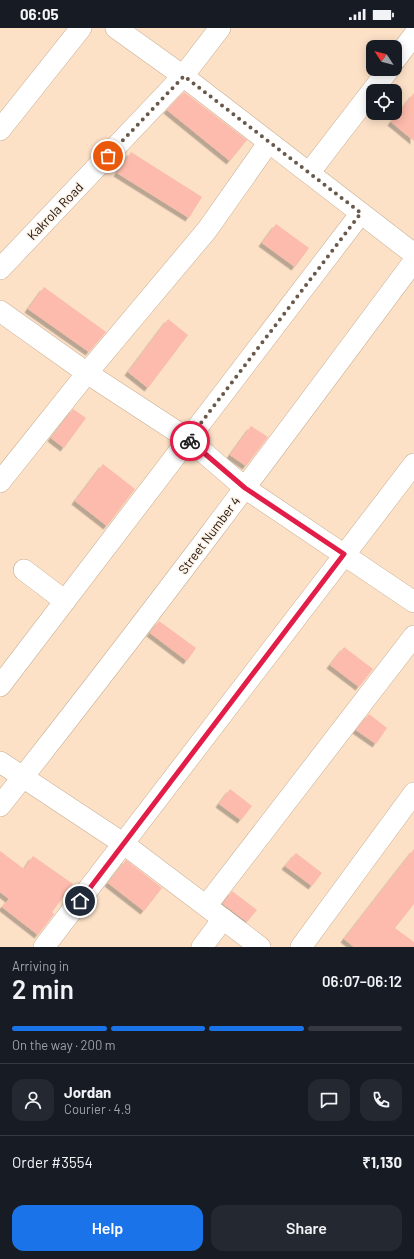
<!DOCTYPE html>
<html lang="en">
<head>
<meta charset="utf-8">
<style>
  body { margin:0; font-family:Barlow,sans-serif; background:#242831; color:#f1f3f6; height:100vh; display:flex; flex-direction:column; font-size:15px; white-space:nowrap }
  * { box-sizing:border-box; margin:0 }
  p { font-size:13px; color:#9ea1a6 }
  .icon { flex:none; width:22px; height:22px; fill:none; stroke:currentColor; stroke-width:2; stroke-linecap:round; stroke-linejoin:round }
  .map { position:relative; height:919px; overflow:hidden }
  .panel { display:flex; flex-direction:column; background:#171b24; flex:1 }
  .panel>* { flex:none }
  .needle { width:26px; rotate:306deg }
  .fabs { position:absolute; left:366px; top:12px; display:grid; gap:8px }
  .fabs a { display:grid; place-items:center; width:36px; height:36px; border-radius:8px; background:#171b24; box-shadow:0 2px 10px #0003; font-size:20px }
  .pin { position:absolute; display:grid; place-items:center; width:34px; height:34px; color:#fff; margin:-17px; border:2px solid #fff; border-radius:50%; box-shadow:0 1px 4px #0007 }
  .courier { position:absolute; display:grid; place-items:center; width:40px; height:40px; margin:-20px; border:3px solid #e11d48; border-radius:50%; background:#fff; color:#222; box-shadow:0 1px 5px #0007 }
  .overview em { font-style:normal; font-weight:600 }
  .overview div { display:flex; flex-direction:column-reverse }
  .overview { display:flex; align-items:center; justify-content:space-between; height:68px; padding:0 12px }
  h1 { font-size:26px; font-weight:600; line-height:30px }
  .bar { display:grid; grid-template-columns:repeat(4,1fr); gap:6px 4px; align-content:center; height:48px; padding:0 12px }
  .bar i { height:5px; border-radius:3px; background:#363941 }
  .bar .on { background:#1a73e8 }
  .bar p { grid-column:span 4 }
  .line { display:flex; align-items:center; gap:10px; padding:0 12px; border-top:1px solid #363941 }
  .line div { flex:1 }
  .round { display:grid; place-items:center; flex:none; width:42px; height:42px; border-radius:12px; background:#242831 }
  .button { display:flex; gap:8px; margin-top:auto; padding:8px 12px }
  .button a { flex:1; height:46px; border-radius:12px; background:#1a73e8; color:#fff; font-size:16px; font-weight:600; line-height:46px; text-align:center }
  .button a+a { background:#242831; color:#f1f3f6 }
  .status { display:flex; justify-content:space-between; align-items:center; height:28px; padding:0 20px; background:#171b24; direction:ltr }
  .status svg { height:11px; fill:currentColor }
  .map>svg:first-child { display:block }
  .building { fill:#fcbbac; filter:url(#shadow) }
  .lines { fill:none; stroke-linecap:round; stroke-linejoin:round }
  .minor-casing { stroke:#c8af95; stroke-width:22 }
  .minor { stroke:#fff; stroke-width:21 }
  .done { stroke:#68594a; stroke-width:4; stroke-dasharray:0 7.2 }
  .route { stroke:#e11d48; stroke-width:5 }
  .labels { text-anchor:middle; stroke-width:3; stroke-linejoin:round; paint-order:stroke }
  .street-label { font-size:13px; fill:#191007; stroke:#fdf2e7 }
</style>
</head>
<body>
<div class="status"><b>06:05</b><svg viewBox="0 0 49 12"><path d="M0 12V9h3v3zM5 12V6h3v6zM10 12V3h3v9zM15 12V0h3v12zM26 1h20v11H26zM47 4h2v5h-2z"/></svg></div>
<div class="map">
<svg width="414" height="919" viewBox="0 0 414 919">
  <defs>
    <filter id="shadow"><feDropShadow dx="-3.5" dy="3.5" stdDeviation="0" flood-color="#0004"/></filter>
  </defs>
  <rect width="100%" height="100%" fill="#fce1c7"/>
  <g class="building">
    <path d="M184,64L247,112L230,133L167,82Z"/>
    <path d="M414,65V113L391,94Z"/>
    <path d="M131,124L202,169L189,190L117,145Z"/>
    <path d="M276,196L309,220L295,239L262,215Z"/>
    <path d="M44,259L106,304L89,324L28,281Z"/>
    <path d="M168,291L188,307L148,360L128,344Z"/>
    <path d="M73,381L86,390L64,420L51,410Z"/>
    <path d="M251,398L268,409L246,438L230,427Z"/>
    <path d="M103,436L135,461L107,498L75,473Z"/>
    <path d="M159,593L196,620L187,633L150,605Z"/>
    <path d="M344,619L373,641L359,659L330,637Z"/>
    <path d="M369,686L387,700L376,716L356,702Z"/>
    <path d="M230,761L252,778L241,792L219,776Z"/>
    <path d="M414,821V876L395,900L414,914V919H354L344,911Z"/>
    <path d="M0,823L24,841L33,828L73,856L52,884L54,886L38,907L2,879L9,871L0,864Z"/>
    <path d="M296,825L322,845L312,858L285,838Z"/>
    <path d="M126,832L162,860L144,883L108,855Z"/>
    <path d="M232,863L257,882L247,894L223,876Z"/>
  </g>
  <g class="lines">
    <defs>
      <g id="minor">
        <path d="M116,0L183,48L414,226"/>
        <path d="M395,32L414,7"/>
        <path d="M0,102L81,0"/>
        <path d="M309,145L389,41"/>
        <path d="M0,241L183,48L220,0"/>
        <path d="M0,283L87,345L207,202L269,114"/>
        <path d="M0,454L87,345L188,411L245,460L414,574"/>
        <path d="M24,542L65,573"/>
        <path d="M0,658L361,185"/>
        <path d="M0,734L124,816L260,919"/>
        <path d="M0,778C142,599 278,416 414,233"/>
        <path d="M206,878L414,608"/>
        <path d="M44,919L414,436"/>
        <path d="M202,919L223,891"/>
        <path d="M301,919L414,765"/>
      </g>
    </defs>
    <use href="#minor" class="minor-casing"/>
    <use href="#minor" class="minor"/>
  </g>
  <g class="lines">
    <path class="done" d="M108,128L184,48L361,185L188,412L190,413"/>
    <path class="route" d="M80,873L344,526L245,460L190,413"/>
  </g>
  <g class="labels">
    <g class="street-label">
      <text transform="translate(55 183) rotate(-46)" y="5">Kakrola Road</text>
      <text transform="translate(209 507) rotate(-53)" y="5">Street Number 4</text>
    </g>
  </g>
</svg>
<div class="fabs">
<a><svg class="needle" viewBox="-14 -14 28 28"><path d="M0-13l5 13h-10z" fill="#e53935"/><path d="M0 13l5-13h-10z" fill="#9ea1a6"/></svg></a>
<a><svg class="icon" aria-label="locate" viewBox="0 0 24 24"><circle cx="12" cy="12" r="6"/><path d="M12 2v4M12 18v4M2 12h4M18 12h4"/></svg></a>
</div>
<div class="pin" style="left:108px;top:128px;background:#ea580c"><svg class="icon" aria-label="bag" viewBox="0 0 24 24"><path d="M5 8h14l-1 12H6zM9 8a3 3 0 0 1 6 0"/></svg></div>
<div class="pin" style="left:80px;top:873px;background:#1f2937"><svg class="icon" aria-label="home" viewBox="0 0 24 24"><path d="M3 11l9-7 9 7M6 9v11h12V9"/></svg></div>
<div class="courier" style="left:190px;top:413px"><svg class="icon" aria-label="bike" viewBox="0 0 24 24"><circle cx="6" cy="16" r="4"/><circle cx="18" cy="16" r="4"/><path d="M6 16l4-8h5l3 8M10 8l3 8H6M13 5h3"/></svg></div>
</div>
<section class="panel">
<div class="overview"><div><h1>2 min</h1><p>Arriving in</p></div><em>06:07–06:12</em></div>
<div class="bar"><i class="on"></i><i class="on"></i><i class="on"></i><i></i><p>On the way · 200 m</p></div>
<div class="line" style="height:72px"><a class="round"><svg class="icon" aria-label="person" viewBox="0 0 24 24"><circle cx="12" cy="8" r="4"/><path d="M4 21q1-7 8-7t8 7"/></svg></a><div><b>Jordan</b><p>Courier · 4.9</p></div><a class="round"><svg class="icon" aria-label="chat" viewBox="0 0 24 24"><path d="M4 5h16v11H9l-5 4z"/></svg></a><a class="round"><svg class="icon" aria-label="phone" viewBox="0 0 24 24"><path d="M5 4h4l2 5-3 2q2 4 5 5l2-3 5 2v4C11 20 4 13 5 4z"/></svg></a></div>
<div class="line" style="height:52px"><div>Order #3554</div><b>₹1,130</b></div>
<div class="button"><a>Help</a><a>Share</a></div>
</section>
</body>
</html>
